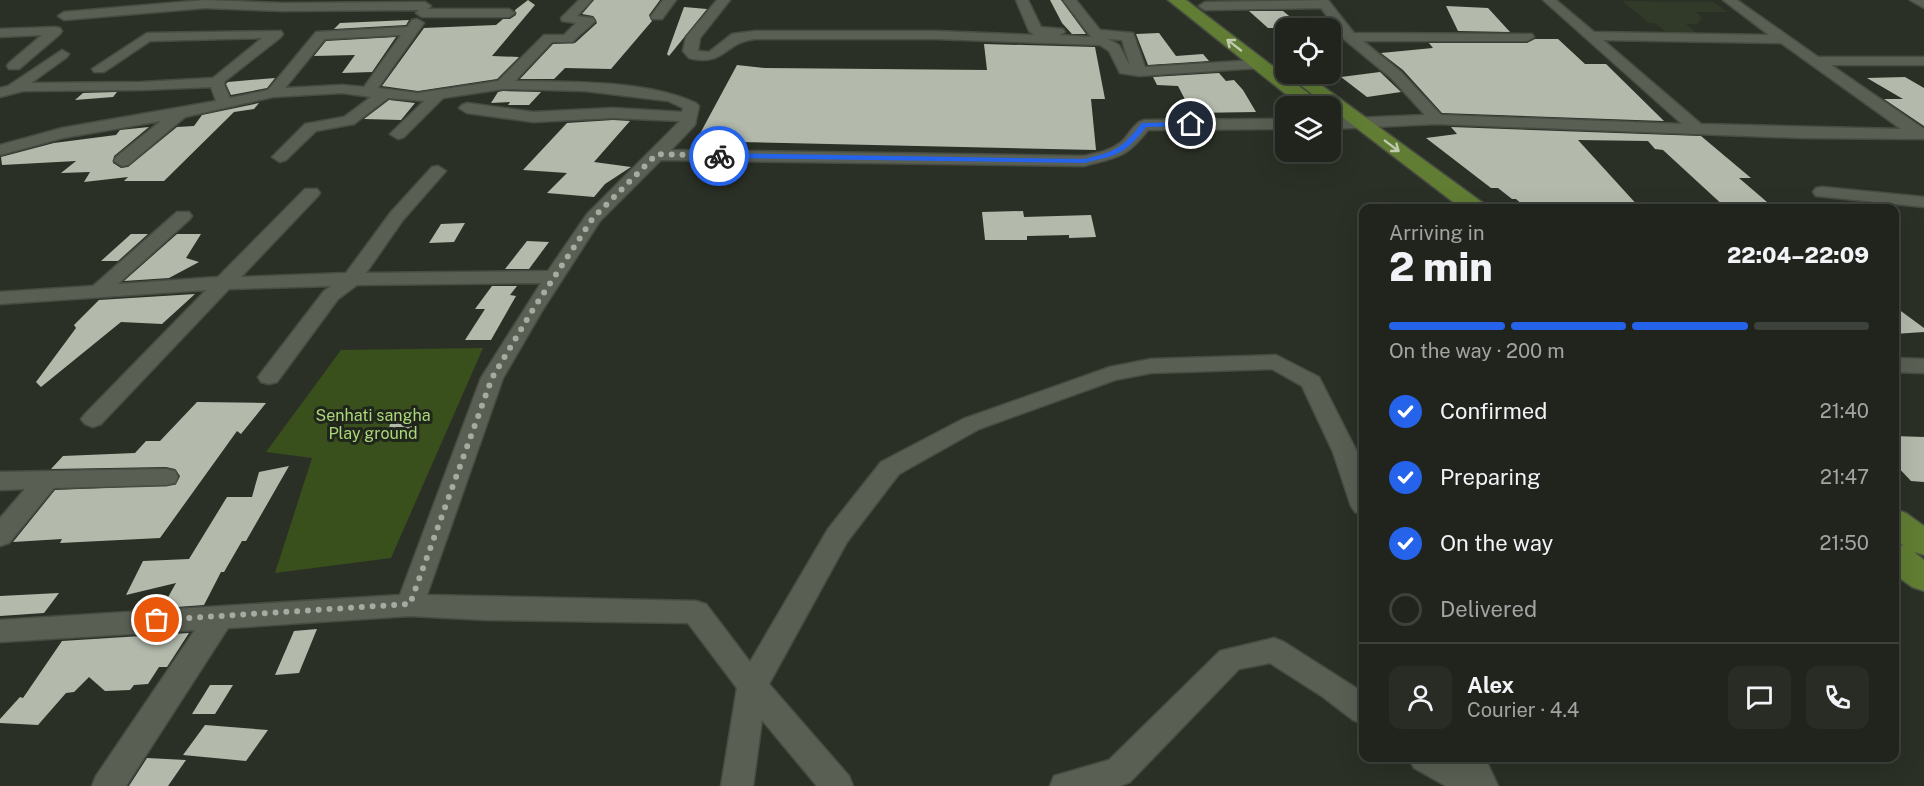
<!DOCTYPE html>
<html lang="en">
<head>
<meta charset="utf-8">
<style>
  body { margin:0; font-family:"Public Sans",sans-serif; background:#282c25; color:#f1f3f6; height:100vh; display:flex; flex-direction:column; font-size:22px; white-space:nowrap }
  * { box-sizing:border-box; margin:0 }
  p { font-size:20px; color:#a2a4a3 }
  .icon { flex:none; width:33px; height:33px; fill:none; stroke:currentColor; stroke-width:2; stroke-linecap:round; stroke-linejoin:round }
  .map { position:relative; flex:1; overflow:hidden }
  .panel { position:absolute; left:1359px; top:204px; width:540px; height:558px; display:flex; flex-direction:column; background:#20241c; border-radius:12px; box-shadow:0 6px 24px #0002,0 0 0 2px #3d413b }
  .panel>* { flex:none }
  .controls { position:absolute; left:1275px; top:18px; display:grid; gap:12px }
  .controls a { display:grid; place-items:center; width:66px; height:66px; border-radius:12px; background:#20241c; box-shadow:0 6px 24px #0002,0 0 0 2px #3d413b; font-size:30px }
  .pin { position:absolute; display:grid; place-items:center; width:51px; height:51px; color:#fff; margin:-26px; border:3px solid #fff; border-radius:50%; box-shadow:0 2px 6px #0007 }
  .courier { position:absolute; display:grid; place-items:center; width:60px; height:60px; margin:-30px; border:4px solid #2563eb; border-radius:50%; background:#fff; color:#222; box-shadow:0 2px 8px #0007 }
  .overview em { font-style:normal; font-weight:800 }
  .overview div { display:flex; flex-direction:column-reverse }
  .overview { display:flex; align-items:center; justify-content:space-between; height:102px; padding:0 30px }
  h1 { font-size:39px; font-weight:800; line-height:45px }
  .bar { display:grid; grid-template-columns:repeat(4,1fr); gap:9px 6px; align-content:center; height:72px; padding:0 30px }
  .bar i { height:8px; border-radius:4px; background:#3d413b }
  .bar .on { background:#2563eb }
  .bar p { grid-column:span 4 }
  .line { display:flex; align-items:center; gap:15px; padding:0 30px; border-top:2px solid #3d413b }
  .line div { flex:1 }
  .round { display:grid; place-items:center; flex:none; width:63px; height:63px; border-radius:12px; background:#282c25 }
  ol { padding:0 30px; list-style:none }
  li { display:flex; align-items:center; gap:18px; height:66px }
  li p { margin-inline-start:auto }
  li .icon { padding:6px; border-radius:50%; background:#2563eb; color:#fff; stroke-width:4 }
  li:last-child { color:#a2a4a3 }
  li i { width:33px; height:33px; border:3px solid #3d413b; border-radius:50% }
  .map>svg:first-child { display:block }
  .built { fill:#313928 }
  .green { fill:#394f1c }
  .building { fill:#b3baac }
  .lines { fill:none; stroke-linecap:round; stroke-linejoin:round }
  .minor-casing { stroke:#474b42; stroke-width:3 }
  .major-casing { stroke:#474b42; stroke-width:3 }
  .minor { fill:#595f53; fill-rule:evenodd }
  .major { fill:#607d33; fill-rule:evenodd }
  .oneway { stroke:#bfcaaf }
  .route { fill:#2563eb }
  .done { stroke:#a6aaa2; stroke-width:6; stroke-dasharray:0 10.8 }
  .labels { text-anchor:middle; stroke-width:6; stroke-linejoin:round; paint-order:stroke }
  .park-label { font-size:16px; fill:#abd679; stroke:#21261c }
</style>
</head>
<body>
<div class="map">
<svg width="1924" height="786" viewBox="0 0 1924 786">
  <rect width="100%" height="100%" fill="#2b3026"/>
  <path class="built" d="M1622,1L1713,2L1728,12H1696L1702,18L1697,24H1686L1697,34L1668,33L1654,23H1649Z"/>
  <path class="green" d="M483,348L391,558L275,573L312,458L266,452L341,350Z"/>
  <g class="building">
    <path d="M528,0L535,5L492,56L519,57L497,79L418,91L382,86L424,28L496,25L503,19H510L516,15L515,10Z"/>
    <path d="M594,0H660L649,15L652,21L611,69L565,68L554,79H520L553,44L575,43L597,23L593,16L582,14Z"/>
    <path d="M1050,0H1061L1086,34H1072L1062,23Z"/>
    <path d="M1446,6L1488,8L1510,32L1458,31Z"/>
    <path d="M684,7L707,9L669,56L667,54Z"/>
    <path d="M1249,11H1283L1304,28H1268Z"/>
    <path d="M409,20L406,25L334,29L340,23Z"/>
    <path d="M1159,33L1176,56L1203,54L1209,61L1148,65L1136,34Z"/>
    <path d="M396,37L372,72L342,73L355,55L314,56L326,41Z"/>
    <path d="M1535,39H1558L1585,64H1606L1664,121L1442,113L1403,70L1381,53L1433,48L1429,43H1527Z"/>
    <path d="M984,44L1095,47L1105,99H1091L1096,150L696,141L737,65L765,68L987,70Z"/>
    <path d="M1380,72L1401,92L1367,97L1341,77Z"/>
    <path d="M1219,73L1226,81L1234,80L1243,90L1256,112L1192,113L1178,86L1157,85L1153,77Z"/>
    <path d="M1905,77L1924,88V126L1884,99H1903L1867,78Z"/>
    <path d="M275,78L267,88L231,95L226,84L228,82Z"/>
    <path d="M117,92L113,97L75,100L83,93Z"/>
    <path d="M498,92L503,91L541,92L529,105H508L510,102L491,103Z"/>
    <path d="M389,100L415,103L401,120L364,119Z"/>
    <path d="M259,103L254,109L234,112L164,181H124L128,177L84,182L90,172L61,173L76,161L2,165L1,157L54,143L116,135L120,130L149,127L114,156L113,163L121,168L128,167L177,127L194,126L202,115Z"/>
    <path d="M613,120L630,121L594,162L631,167L605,184L594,197L547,193L567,173L523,170L567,123Z"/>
    <path d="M1451,127L1701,136L1751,178H1739L1774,208H1726L1663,150L1655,149L1648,141L1578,140L1640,208H1526L1516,199H1512L1498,188H1491L1426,138L1457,134Z"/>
    <path d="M1023,211L1024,217L1091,215L1096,237L1069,238V235L1027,236V240H985L982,212Z"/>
    <path d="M465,223L454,242L429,243L441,224Z"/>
    <path d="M131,234H148L118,261H101Z"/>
    <path d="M177,234H201L186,258L199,262L169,278L124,281Z"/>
    <path d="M527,241L549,242L529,269H505Z"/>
    <path d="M492,286H517L510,295L516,296L491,340H465L485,309H475Z"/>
    <path d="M195,294L162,324L121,322L41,387L36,382L76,328L74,325L99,300Z"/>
    <path d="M1894,306L1924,328V332L1894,334Z"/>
    <path d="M197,402L266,403L241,434L237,431L160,538L60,543L62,539L13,542L55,490L175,485L180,476L175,469L166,467L51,469L63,456L135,453L146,441H160Z"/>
    <path d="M416,413L412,432L387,436L392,416Z"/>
    <path d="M1894,436L1924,437V482L1911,481L1894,463Z"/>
    <path d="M289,466L246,541H242L224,572H221L204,605L162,608L176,583L126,595L143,561L189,559L227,497H252L259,472Z"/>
    <path d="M59,593L44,613L0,616V596Z"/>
    <path d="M317,629L299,673L275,675L294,631Z"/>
    <path d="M189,633L167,667H159L148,684L134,685L130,690L105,691L89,677L74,692L66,693L38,725L0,723V719L20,697L23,698L62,641Z"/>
    <path d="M210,685H233L215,714H192Z"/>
    <path d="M205,725L268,730L246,761L183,755Z"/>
    <path d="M147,758L186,760L168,786H129Z"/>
  </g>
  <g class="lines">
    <defs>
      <g id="minor">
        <path d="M205,0L283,3L425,2L431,6L428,9H509L515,13L509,17H422L416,13L419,10L283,11L205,8L64,20L58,16L64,12Z"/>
        <path d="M579,0H592L577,16L593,18L595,21C588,29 579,34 573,42H552L515,81C571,82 646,80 696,103L699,106L695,125L671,150L1084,156C1096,153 1110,151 1120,143C1129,136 1133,123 1144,120L1286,119V129L1148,130C1126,158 1118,157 1084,166L661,160L600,221L542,311L503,378L427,595L696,601L706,604L750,662L828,529L881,462L963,419L1110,367L1151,359L1276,355L1319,377L1357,452L1364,470V515L1355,512L1351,506L1333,452L1302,386L1272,369L1151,373L1115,380L979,429L899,474L847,542L769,684L849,776L853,786H817L762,720L753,786H721L737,688L688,623L486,620L410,616L228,628L126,786H92L96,776L195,630L0,642V620L400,595L481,378L541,283L357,285L338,299L277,382L269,384L261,382L258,377L324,291L331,286L229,289L101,424L93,427L85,424L81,419L85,414L206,290L0,304V292L93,286L177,212H189L192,216L189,220L118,284L218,277L305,189H317L320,193L317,197L241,277L346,273L391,212L432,167L438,166L446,171L403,220L366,273L548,271L587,214L680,121L613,118L533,122L467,113L459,108L462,105L467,103L533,112L613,108L682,112L683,108L668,101L585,91L503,89L443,98L404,137L398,139L390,134L424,101L388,98L354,124L316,131L286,160L280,162L272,157L305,124L344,117L371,97L342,93L273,97L185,117L128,165L122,166L114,161L116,157L161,121L63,138L0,155V145L62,128L216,101L211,87L142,90L23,91L0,97V88L8,86L62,50L69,54L67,57L31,83L142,82L213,78L262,38L150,41L104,72H94L92,69L147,33L281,31L283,34L281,37L225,81L224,84L230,98L268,90L316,32L407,27L412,20L417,19L424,23L378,88L418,93L498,81L544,35H564L576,23L562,21L561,18ZM401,35L364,87L342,85L285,88L325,39Z"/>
        <path d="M663,0H676L662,19H652L651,16Z"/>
        <path d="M717,0H730L700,38L698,51L709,52L732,34L755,31H935L1034,35L1029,31L1016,0H1028L1041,27L1063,29L1065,32L1060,35L1091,37L1063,0H1076L1100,30L1133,33L1145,67L1258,60L1265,64L1258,68L1139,76L1120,73L1109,51L1100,45L935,39H755C724,42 725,67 689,58L683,51L686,37ZM1108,39L1122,40L1130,66L1119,45Z"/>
        <path d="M1328,0L1354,33L1532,34L1534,37L1527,41H1363L1401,72L1441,115L1682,124L1543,0H1556L1594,32L1769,35L1723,0H1737L1818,57H1924V65H1831L1924,129V139L1802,138L1437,124L1330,129V119L1425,115L1391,78L1345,40L1321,8L1205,10L1199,6L1205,2ZM1603,40L1781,43L1901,129L1701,124Z"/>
        <path d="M1910,0H1924V8Z"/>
        <path d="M55,27L60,28L62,31L60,34L19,69H9L7,66L9,63L42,35L0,37V29Z"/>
        <path d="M1822,187L1924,197V207L1816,196L1813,192L1816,188Z"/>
        <path d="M1894,358L1924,359V373L1894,372Z"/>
        <path d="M166,469L175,471L178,477L175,483L166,485L54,488L9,543L0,546V518L25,489L0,490V472Z"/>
        <path d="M1274,638L1284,642L1364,693V724L1353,720L1323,697L1270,663L1239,669L1130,782L1120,786H1050L1054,776L1109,760L1220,651Z"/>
        <path d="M1409,758H1485L1498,786H1446L1414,768Z"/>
      </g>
      <g id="major">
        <path d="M1168,0H1186L1312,96L1315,100L1312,104H1298Z"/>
        <path d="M1286,74H1306L1483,203L1486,208H1461Z"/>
        <path d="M1894,509L1906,513L1924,526V555L1914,552L1924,560V591L1912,587L1894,574V543L1904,546L1894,538Z"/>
      </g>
    </defs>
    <use href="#minor" class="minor-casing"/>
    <use href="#major" class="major-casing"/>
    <use href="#minor" class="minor"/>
    <use href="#major" class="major"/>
  </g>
  <defs><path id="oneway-shaft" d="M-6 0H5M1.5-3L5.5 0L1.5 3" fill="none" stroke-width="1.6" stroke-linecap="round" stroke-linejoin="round" transform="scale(1.5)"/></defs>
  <g class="oneway">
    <use href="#oneway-shaft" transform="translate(1234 45) rotate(-142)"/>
    <use href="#oneway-shaft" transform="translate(1392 146) rotate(37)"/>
  </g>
  <path class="route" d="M1191,122L1194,126L1146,127C1124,155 1118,155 1084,163L719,158L716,156L719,153L1084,159C1117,151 1121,149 1142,123Z"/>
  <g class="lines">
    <path class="done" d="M157,620L410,604L492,378L532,311L593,218L657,154L719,156"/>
  </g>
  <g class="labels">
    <g class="park-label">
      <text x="373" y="421">Senhati sangha<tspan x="373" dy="18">Play ground</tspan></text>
    </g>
  </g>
</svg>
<div class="controls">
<a><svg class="icon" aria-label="locate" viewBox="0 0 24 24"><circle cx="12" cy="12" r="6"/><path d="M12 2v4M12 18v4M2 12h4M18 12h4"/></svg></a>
<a><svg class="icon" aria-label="layers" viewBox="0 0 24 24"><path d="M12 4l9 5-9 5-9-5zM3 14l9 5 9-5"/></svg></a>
</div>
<div class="pin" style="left:157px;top:620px;background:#ea580c"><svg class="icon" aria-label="bag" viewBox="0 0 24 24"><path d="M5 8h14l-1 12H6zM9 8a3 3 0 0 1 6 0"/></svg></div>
<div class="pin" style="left:1191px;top:124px;background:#1f2937"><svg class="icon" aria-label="home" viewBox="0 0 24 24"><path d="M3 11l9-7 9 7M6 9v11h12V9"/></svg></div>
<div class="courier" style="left:719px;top:156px"><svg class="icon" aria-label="bike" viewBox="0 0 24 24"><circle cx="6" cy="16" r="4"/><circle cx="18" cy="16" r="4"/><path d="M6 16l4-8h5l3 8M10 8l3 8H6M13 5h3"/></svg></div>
<section class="panel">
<div class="overview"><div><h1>2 min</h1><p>Arriving in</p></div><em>22:04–22:09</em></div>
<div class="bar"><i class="on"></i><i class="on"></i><i class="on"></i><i></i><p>On the way · 200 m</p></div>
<ol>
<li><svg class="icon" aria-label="check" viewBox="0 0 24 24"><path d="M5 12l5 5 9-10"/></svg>Confirmed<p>21:40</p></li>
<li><svg class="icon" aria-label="check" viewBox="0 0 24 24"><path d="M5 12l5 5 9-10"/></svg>Preparing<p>21:47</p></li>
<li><svg class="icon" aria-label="check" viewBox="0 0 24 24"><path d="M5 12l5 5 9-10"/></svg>On the way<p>21:50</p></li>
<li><i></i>Delivered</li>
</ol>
<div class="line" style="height:108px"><a class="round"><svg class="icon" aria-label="person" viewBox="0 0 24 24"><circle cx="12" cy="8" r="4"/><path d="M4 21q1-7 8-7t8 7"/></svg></a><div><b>Alex</b><p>Courier · 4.4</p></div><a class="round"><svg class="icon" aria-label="chat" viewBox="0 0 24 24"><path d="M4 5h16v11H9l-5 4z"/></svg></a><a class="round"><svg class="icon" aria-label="phone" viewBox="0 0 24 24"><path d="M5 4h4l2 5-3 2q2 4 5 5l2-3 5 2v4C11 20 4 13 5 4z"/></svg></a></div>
</section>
</div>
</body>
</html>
